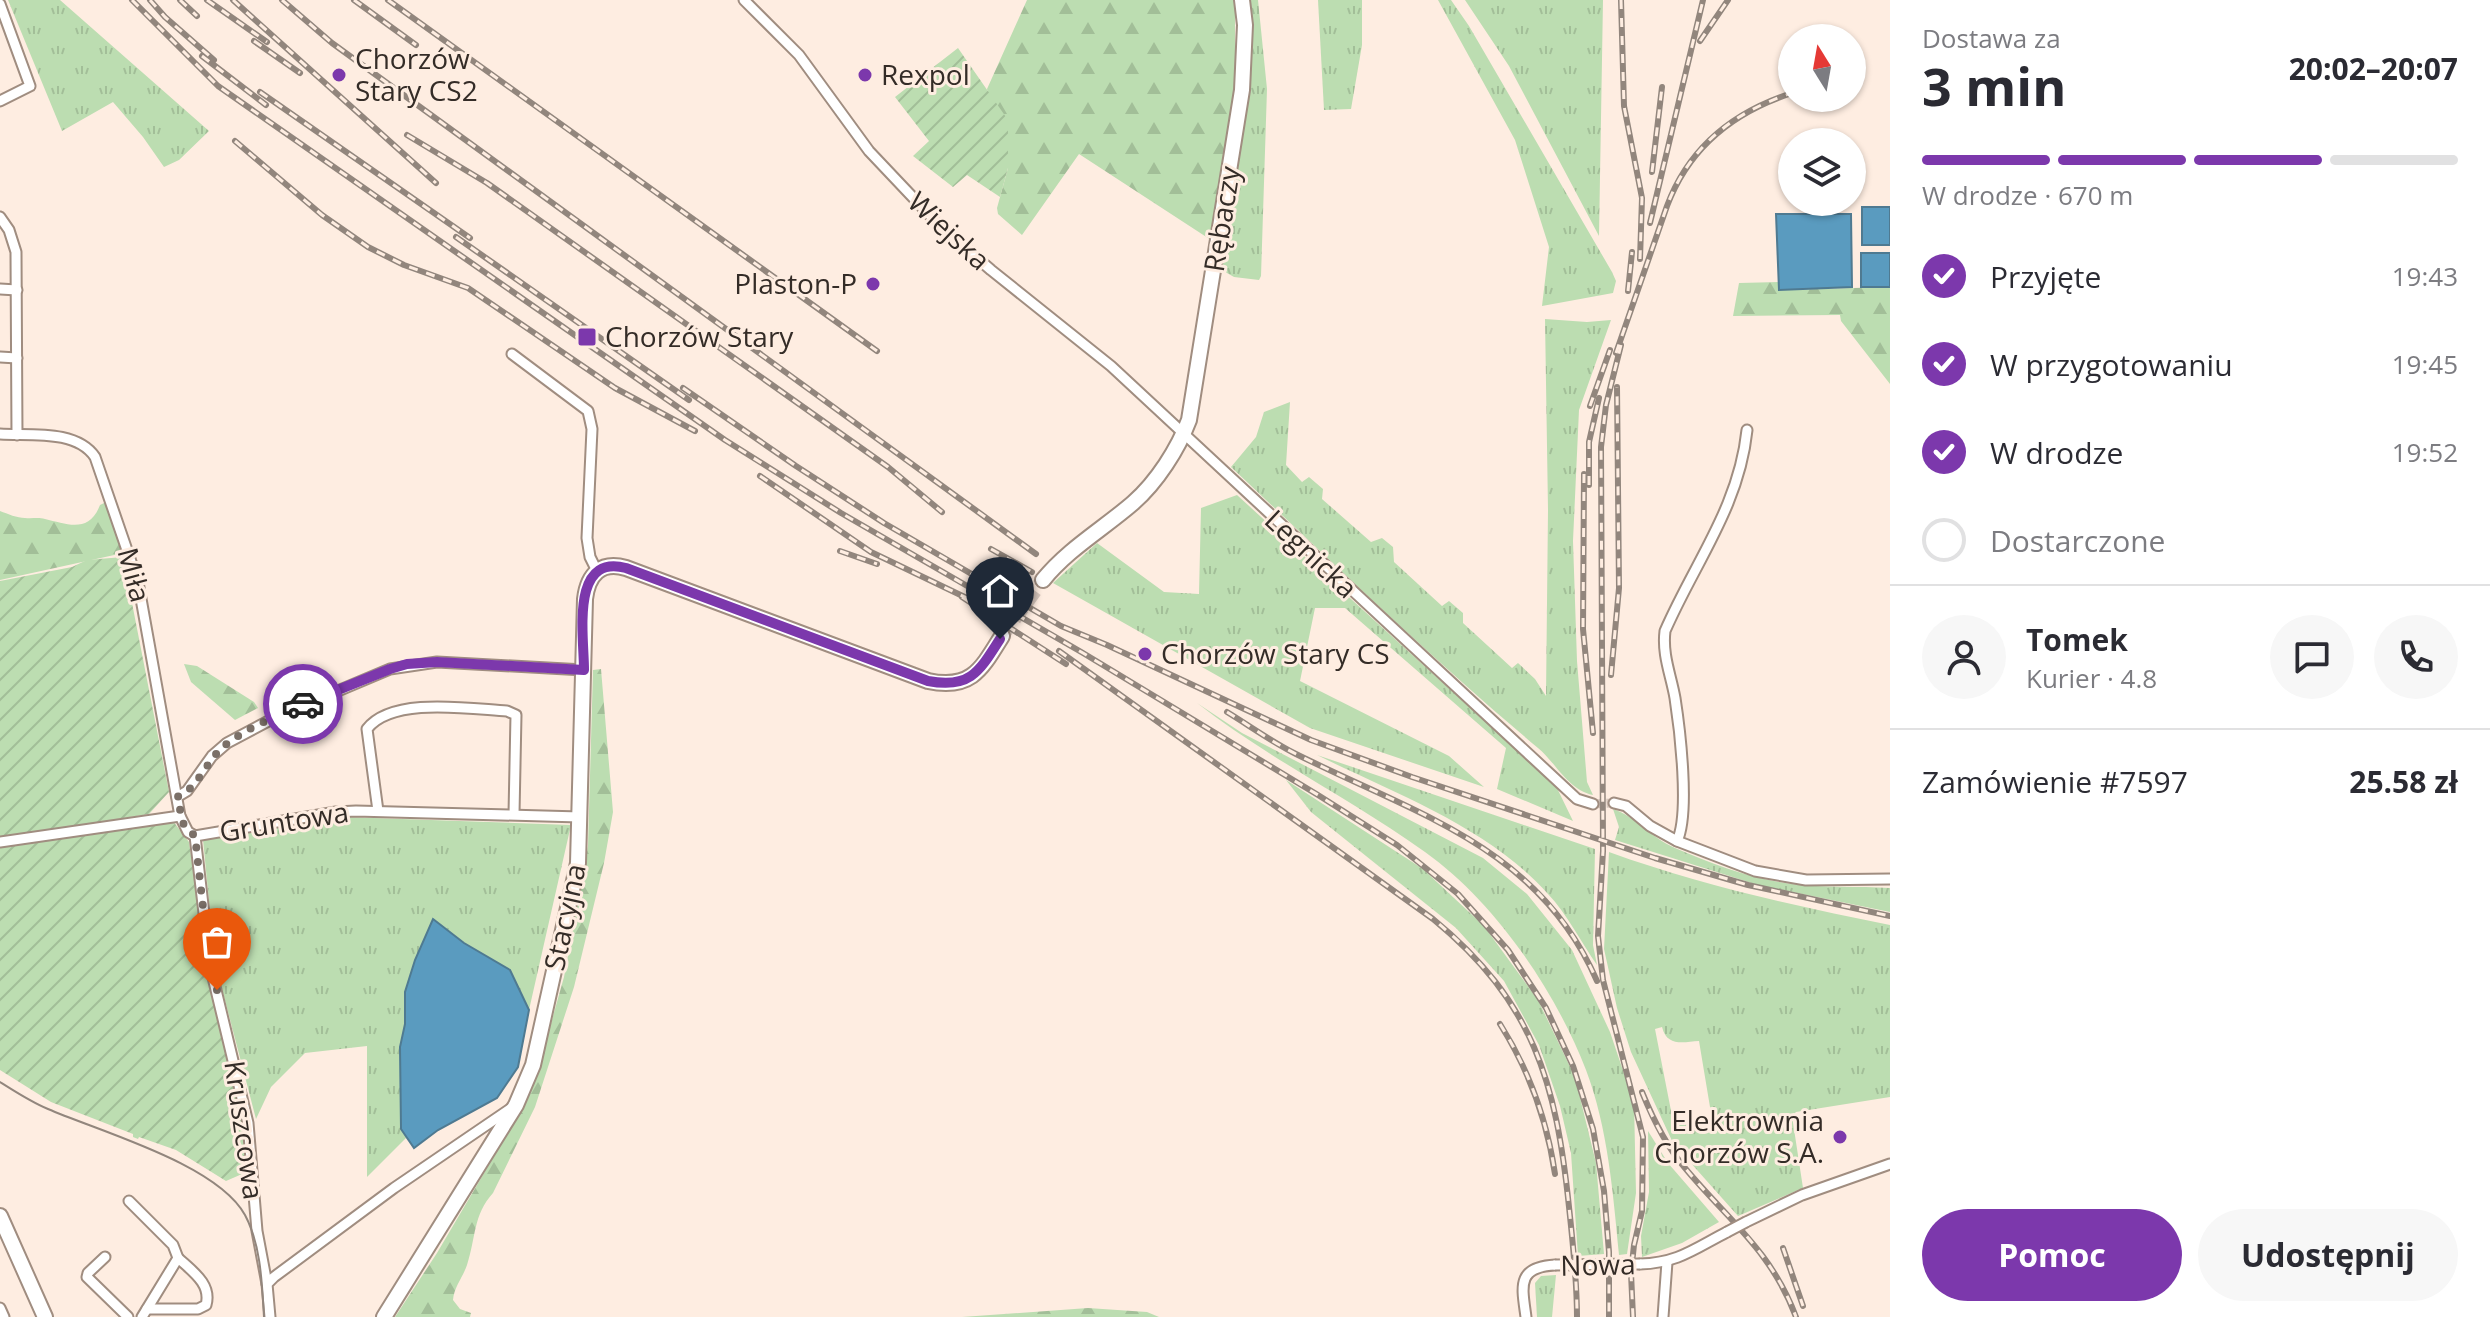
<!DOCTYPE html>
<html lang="pl">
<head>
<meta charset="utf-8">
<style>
  body { margin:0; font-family:"Open Sans",sans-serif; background:#f7f7f7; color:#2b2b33; height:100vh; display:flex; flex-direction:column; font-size:30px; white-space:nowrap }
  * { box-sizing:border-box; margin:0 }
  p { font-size:26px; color:#7c7c81 }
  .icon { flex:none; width:44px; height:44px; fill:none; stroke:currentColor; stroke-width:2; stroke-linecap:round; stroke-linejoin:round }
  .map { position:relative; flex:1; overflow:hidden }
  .drawer { display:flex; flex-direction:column; background:#fff; width:600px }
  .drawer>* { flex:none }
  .needle { width:52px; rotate:349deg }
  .controls { position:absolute; left:1778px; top:24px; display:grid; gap:16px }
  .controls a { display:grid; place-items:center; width:88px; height:88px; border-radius:50%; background:#fff; box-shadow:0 2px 6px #0004; font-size:40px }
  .pin { position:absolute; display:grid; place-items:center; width:68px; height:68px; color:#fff; margin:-82px -34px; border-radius:50% 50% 50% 0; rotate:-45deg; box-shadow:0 0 8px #0007 }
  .pin .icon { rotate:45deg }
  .courier { position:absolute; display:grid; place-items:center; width:80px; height:80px; margin:-40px; border:6px solid #7c38ac; border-radius:50%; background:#fff; color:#222; box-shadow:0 2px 10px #0007 }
  .summary em { font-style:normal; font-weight:700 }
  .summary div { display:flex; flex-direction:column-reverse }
  .summary { display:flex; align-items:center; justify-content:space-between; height:136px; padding:0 32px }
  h1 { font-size:52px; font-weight:700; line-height:60px }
  .bar { display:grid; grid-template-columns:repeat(4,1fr); gap:12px 8px; align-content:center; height:96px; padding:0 32px }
  .bar i { height:10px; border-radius:6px; background:#e1e1e2 }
  .bar .on { background:#7c38ac }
  .bar p { grid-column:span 4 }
  .line { display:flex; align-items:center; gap:20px; padding:0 32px; border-top:2px solid #e1e1e2 }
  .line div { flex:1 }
  .round { display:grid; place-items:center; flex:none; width:84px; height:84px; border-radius:42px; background:#f7f7f7 }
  ol { padding:0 32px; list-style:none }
  li { display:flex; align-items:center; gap:24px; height:88px }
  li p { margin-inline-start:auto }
  li .icon { padding:8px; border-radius:50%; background:#7c38ac; color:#fff; stroke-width:4 }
  li:last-child { color:#7c7c81 }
  li i { width:44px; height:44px; border:4px solid #e1e1e2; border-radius:50% }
  .cta { display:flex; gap:16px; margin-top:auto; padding:16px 32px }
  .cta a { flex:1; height:92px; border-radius:48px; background:#7c38ac; color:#fff; font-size:32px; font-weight:700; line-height:92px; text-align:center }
  .cta a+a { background:#f7f7f7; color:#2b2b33 }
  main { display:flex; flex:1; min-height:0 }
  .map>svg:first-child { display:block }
  .grass { fill:url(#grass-tufts); fill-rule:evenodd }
  .forest { fill:url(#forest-firs) }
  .garden { fill:url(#garden-furrows) }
  .water { fill:#5a9bbf; stroke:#4f7a91; stroke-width:2 }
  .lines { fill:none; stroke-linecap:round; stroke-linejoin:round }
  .street-tunnel { stroke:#d6c6bc; stroke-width:9; stroke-dasharray:9 4.5; stroke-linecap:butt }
  .secondary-tunnel { stroke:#d6c6bc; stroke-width:14; stroke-dasharray:14 7; stroke-linecap:butt }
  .street-casing { stroke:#a08d80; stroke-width:13 }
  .secondary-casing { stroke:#a08d80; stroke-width:18 }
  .primary-casing { stroke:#a08d80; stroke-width:18 }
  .street { stroke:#fff; stroke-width:9 }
  .secondary { stroke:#fff; stroke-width:14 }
  .primary { stroke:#fff; stroke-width:14 }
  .tram { stroke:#92867d; stroke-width:2 }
  .rail-casing { stroke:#92867d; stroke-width:6 }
  .rail { stroke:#feede1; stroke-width:3; stroke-dasharray:9; stroke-linecap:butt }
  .street-bridge-casing { stroke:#a08d80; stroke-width:13; stroke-linecap:butt }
  .street-bridge { stroke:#fff; stroke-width:9 }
  .done { stroke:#7b7068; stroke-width:8; stroke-dasharray:0 14.4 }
  .route { stroke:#7c38ac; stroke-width:10 }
  .poi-dot { fill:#7c38ac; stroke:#feede1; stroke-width:3 }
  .labels { text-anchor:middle; stroke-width:6; stroke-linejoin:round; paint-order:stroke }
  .poi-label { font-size:28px; fill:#342c27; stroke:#feede1; text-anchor:start }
  .street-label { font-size:28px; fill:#342c27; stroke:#feede1 }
</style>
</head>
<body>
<main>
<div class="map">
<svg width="1890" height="1317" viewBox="0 0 1890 1317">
  <defs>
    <pattern id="grass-tufts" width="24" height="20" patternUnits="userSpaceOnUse" patternTransform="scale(2)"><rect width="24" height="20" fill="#bcddb1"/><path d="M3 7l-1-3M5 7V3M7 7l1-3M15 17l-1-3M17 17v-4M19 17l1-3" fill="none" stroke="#a2be98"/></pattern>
    <pattern id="forest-firs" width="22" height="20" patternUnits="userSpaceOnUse" patternTransform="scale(2)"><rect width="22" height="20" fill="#bcddb1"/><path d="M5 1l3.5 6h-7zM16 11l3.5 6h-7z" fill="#a2be98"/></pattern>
    <pattern id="garden-furrows" width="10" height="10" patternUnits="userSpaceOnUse" patternTransform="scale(2)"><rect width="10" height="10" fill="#bcddb1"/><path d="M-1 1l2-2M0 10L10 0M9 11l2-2" fill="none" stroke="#a2be98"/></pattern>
  </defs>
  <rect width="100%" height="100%" fill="#feede1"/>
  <g class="grass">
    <path d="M8,0H60L209,131L179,160L164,167L143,137L113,102L62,131Z"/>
    <path d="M1246,0H1258L1267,89L1261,276L1259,280L1234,277L1220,269L1250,78Z"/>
    <path d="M1318,0H1362V45L1351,109L1324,110Z"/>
    <path d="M1438,0H1451L1469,26L1612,272L1616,281L1613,293L1542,306L1549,247L1515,140Z"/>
    <path d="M1465,0H1603L1599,236L1509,66Z"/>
    <path d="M1545,319L1587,322L1611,320L1579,410L1573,541L1577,661L1587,782L1593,795C1568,790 1556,763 1538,748C1432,659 1332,562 1231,467L1256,437L1264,412L1290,402L1286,465L1302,482L1309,477L1323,489L1322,499L1371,542L1382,538L1393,547L1394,562L1442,606L1449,601L1463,613V623L1512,668L1518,663L1535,679L1546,696L1548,510Z"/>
    <path d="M1237,495L1556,786L1573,821L1497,789L1506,748L1345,608H1315L1300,681L1449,756L1484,787L1310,728L1053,583L1097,543L1164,592L1199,594L1201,508Z"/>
    <path d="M1197,703L1242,733L1483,858L1527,894L1572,950L1610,1032L1634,1103L1636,1193L1627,1254L1619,1255C1613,1193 1608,1128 1586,1070C1555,990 1495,902 1425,852C1351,799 1269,759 1197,703Z"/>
    <path d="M1317,755L1595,849L1593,945L1597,965C1581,942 1567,914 1548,894C1488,827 1396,794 1317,755Z"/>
    <path d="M1286,780L1423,869L1484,926L1538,1000L1575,1077L1596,1163L1604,1254L1578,1256L1571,1153L1560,1106L1539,1045L1504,981L1456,928L1311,812Z"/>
    <path d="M1613,809C1635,816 1650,837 1675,848C1712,864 1752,879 1792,884C1824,888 1858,886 1890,888V912L1758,885L1615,840L1619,827Z"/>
    <path d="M345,817L571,825L529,1010L510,970L464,943L433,920L415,960L405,992V1024L400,1047L401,1129L407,1137L367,1177V1046L305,1053L271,1087L256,1119L215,962L203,840Z"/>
    <path d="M1609,852C1700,885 1795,906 1890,925V1097L1796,1112L1792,1116L1803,1188L1738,1216L1673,1143L1631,1052L1617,1008L1604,949ZM1662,1027C1667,1047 1683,1042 1699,1041L1712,1119L1674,1126L1655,1029Z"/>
    <path d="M1648,1131L1668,1163L1719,1222L1682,1243L1642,1257L1641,1236L1649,1192Z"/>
    <path d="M1556,1275L1552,1317H1537L1535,1283L1541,1276Z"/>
  </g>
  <g class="forest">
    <path d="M1027,0H1235V82L1211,240L1079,154L1022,235L998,214L997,208L1008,168L987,89Z"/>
    <path d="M1779,282L1780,290L1890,287V384L1841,321L1840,315L1733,316L1739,283Z"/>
    <path d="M106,502L128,552L0,580V511C8,514 17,518 25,518C32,519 38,517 45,519C67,524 89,534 100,505Z"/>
    <path d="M184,664L197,666L254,702L258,708L235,720L191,682Z"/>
    <path d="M601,669L613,812L604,863L574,987L535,1107L493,1193C473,1215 476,1238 467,1265C463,1277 454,1287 453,1300L460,1309L471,1313L470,1317H395L437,1253L523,1107L539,1066L564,977L588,846L593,670Z"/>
    <path d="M1088,1308L1147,1312L1159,1317H962Z"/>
  </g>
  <g class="garden">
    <path d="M958,48L1008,120V168L1000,197L967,175L953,187L913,156L929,141L895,97Z"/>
    <path d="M123,557L169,792L149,814L0,838V581L72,567L87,560Z"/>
    <path d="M173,821L189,842L204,948L238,1082L249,1171L226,1181L176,1150L139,1137L138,1139L133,1137V1134L51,1102L0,1070V846Z"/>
  </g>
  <g class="water">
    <rect x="1862" y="207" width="28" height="38"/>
    <path d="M1776,214H1851L1852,287L1779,290Z"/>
    <rect x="1861" y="253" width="29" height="34"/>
    <path d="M433,919L464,943L510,970L529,1010L518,1067L497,1098L438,1130L414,1148L401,1129L400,1047L405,1024V992L415,960Z"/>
  </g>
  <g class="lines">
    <path class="street-tunnel" d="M1593,804L1614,803"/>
    <path class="secondary-tunnel" d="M1002,636L1043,580"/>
    <defs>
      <g id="street">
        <path d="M744,0L799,55L869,151L939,225L991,270L1111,366L1577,799L1593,804"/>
        <path d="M0,4L30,86L0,101"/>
        <path d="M0,217L9,230L16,252L17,435"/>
        <path d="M0,289L17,290"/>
        <path d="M512,354L588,411L592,429L587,538L590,557L597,571"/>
        <path d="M0,357L17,358"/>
        <path d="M0,434C29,436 76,429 95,457L138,582L180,816L188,832L195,836L336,812L356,811L580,817"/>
        <path d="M177,797L187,791L212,756L227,743L276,717L390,669L437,662L584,670"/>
        <path d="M1614,803L1626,806L1650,826L1677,841L1755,871L1806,880L1890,879"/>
        <path d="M378,811L367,729C392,696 471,709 507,711L516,715L514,814"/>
        <path d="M195,836L210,965L248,1123L257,1231L267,1284"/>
        <path d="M1677,841C1690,814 1680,730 1675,698C1671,675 1662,655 1665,631C1695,562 1739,507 1747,430"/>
        <path d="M0,842L180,816"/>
        <path d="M129,1201L173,1245L178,1258L142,1317"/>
        <path d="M1746,1222L1802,1195L1890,1164"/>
        <path d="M105,1257L88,1273L87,1277L128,1317"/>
        <path d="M1640,1264C1678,1263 1694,1249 1727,1232"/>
        <path d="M0,1308L4,1317"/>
        <path d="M147,1309H198L206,1305C212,1284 192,1271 178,1258"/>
        <path d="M270,1317L267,1284L274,1277L394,1188L510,1109"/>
        <path d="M1526,1317C1522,1287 1516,1267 1555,1265"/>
        <path d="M1663,1317L1667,1262"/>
      </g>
      <g id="secondary">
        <path d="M1043,580C1068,549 1103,529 1133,503C1157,482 1178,449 1189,420L1242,90L1245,25L1242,0"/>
        <path d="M384,1317L516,1105L533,1065L578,863L585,599C588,574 601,561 626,568L928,681C971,690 981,670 1002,636"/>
      </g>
      <path id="primary" d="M0,1216L45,1317"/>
    </defs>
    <use href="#street" class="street-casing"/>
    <use href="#secondary" class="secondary-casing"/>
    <use href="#primary" class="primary-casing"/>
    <use href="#street" class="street"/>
    <use href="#secondary" class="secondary"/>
    <use href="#primary" class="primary"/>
    <path class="tram" d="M0,1082C16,1092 31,1102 48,1109C101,1132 217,1164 245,1215C261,1245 262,1284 264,1317"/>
    <defs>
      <g id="rail">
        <path d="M132,0L218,86L725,440L841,513L1083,653L1318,795L1397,845L1458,894L1508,950L1546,1008L1573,1066L1593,1129L1604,1191L1609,1252V1317"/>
        <path d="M150,0L165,17L214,60"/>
        <path d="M180,0L197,16"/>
        <path d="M207,0L267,42"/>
        <path d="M233,0L436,183"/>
        <path d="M282,0L332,43L1036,554"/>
        <path d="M354,0L416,45"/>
        <path d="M388,0L877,351"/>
        <path d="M1621,0L1624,106L1642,198L1640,259"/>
        <path d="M254,41L300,73"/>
        <path d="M1700,41L1728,0"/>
        <path d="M202,56L266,105"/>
        <path d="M260,92L470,238"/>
        <path d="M407,135L487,183L888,467L942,512"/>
        <path d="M235,141L322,215L368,247L404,265L468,288L615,388L695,431"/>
        <path d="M1652,172L1662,87"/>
        <path d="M1650,223L1703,0"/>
        <path d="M456,237L689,400"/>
        <path d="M1628,291L1632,252"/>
        <path d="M1621,345L1606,405L1601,447L1603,851L1598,936L1603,980L1643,1137L1642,1211L1634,1245L1631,1273L1633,1317"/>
        <path d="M1616,353L1667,206C1689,147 1733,112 1792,93"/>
        <path d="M683,388L796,466L884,523L1061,626L1107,645L1311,740L1412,777L1655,858L1748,885L1890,916"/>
        <path d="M1590,406L1610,350"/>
        <path d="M1584,474L1583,629L1593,733"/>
        <path d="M760,476L871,552L973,601"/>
        <path d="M1589,485V442L1599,398"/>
        <path d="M991,549L1032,572"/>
        <path d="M840,551L877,564"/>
        <path d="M962,597L1066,664"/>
        <path d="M1059,651L1433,919C1534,1002 1556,1082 1569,1207C1573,1244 1577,1280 1577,1317"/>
        <path d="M1611,675L1619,588L1617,387"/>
        <path d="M1227,712C1250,726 1272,742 1296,754C1416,814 1539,847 1597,981"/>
        <path d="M1500,1024C1529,1070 1547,1120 1555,1174"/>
        <path d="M1642,1092C1653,1119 1666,1146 1685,1168C1728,1220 1771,1250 1796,1317"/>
        <path d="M1783,1248L1803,1306"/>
      </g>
    </defs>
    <use href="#rail" class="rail-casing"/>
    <use href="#rail" class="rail"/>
    <defs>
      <g id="street-bridge">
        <path d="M1727,1232L1746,1222"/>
        <path d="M1555,1265L1640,1264"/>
      </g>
    </defs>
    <use href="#street-bridge" class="street-bridge-casing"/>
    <use href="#street-bridge" class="street-bridge"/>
  </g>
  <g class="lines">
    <path class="done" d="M217,990L206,934L195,836L184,826L177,797C197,790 207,760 224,746C246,728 277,716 303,704"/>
    <path class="route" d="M303,704L390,669L407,664L437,662L584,670C584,636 570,553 626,568L928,681C970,689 979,672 1000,639"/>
  </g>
  <g class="poi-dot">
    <circle cx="339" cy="75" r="8"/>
    <circle cx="865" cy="75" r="8"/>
    <circle cx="873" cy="284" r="8"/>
    <rect x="577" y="327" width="20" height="20" rx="4"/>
    <circle cx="1145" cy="654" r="8"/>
    <circle cx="1840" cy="1137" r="8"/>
  </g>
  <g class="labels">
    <g class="poi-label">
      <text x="355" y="69">Chorzów<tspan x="355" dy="32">Stary CS2</tspan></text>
      <text x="881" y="85">Rexpol</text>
      <text x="857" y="294" text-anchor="end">Plaston-P</text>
      <text x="605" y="347">Chorzów Stary</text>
      <text x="1161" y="664">Chorzów Stary CS</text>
      <text x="1824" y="1131" text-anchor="end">Elektrownia<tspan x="1824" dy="32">Chorzów S.A.</tspan></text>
    </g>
    <g class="street-label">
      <text transform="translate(1222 219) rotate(-81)" y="10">Rębaczy</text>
      <text transform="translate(949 231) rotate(43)" y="10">Wiejska</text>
      <text transform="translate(1311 554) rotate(43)" y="10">Legnicka</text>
      <text transform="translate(134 575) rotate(75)" y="10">Miła</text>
      <text transform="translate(284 822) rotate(-9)" y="10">Gruntowa</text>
      <text transform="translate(565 917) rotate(-78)" y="10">Stacyjna</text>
      <text transform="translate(244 1130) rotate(82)" y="10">Kruszcowa</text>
      <text transform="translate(1598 1265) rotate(-1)" y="10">Nowa</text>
    </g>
  </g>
</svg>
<div class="controls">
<a><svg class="needle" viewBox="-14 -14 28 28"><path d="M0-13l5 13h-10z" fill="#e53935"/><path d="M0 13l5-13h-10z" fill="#7c7c81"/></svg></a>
<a><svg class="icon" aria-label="layers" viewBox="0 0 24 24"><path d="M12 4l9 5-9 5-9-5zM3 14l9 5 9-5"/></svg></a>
</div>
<div class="pin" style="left:217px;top:990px;background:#ea580c"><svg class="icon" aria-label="bag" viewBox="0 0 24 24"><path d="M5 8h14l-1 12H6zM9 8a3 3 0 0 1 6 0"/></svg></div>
<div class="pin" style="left:1000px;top:639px;background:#1f2937"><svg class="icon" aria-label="home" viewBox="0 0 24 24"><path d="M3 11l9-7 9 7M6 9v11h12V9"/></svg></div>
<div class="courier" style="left:303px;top:704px"><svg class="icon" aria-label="car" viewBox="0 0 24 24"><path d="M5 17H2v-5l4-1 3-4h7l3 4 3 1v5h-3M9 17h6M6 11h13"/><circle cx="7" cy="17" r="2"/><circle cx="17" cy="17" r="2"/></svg></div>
</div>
<section class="drawer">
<div class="summary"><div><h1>3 min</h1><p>Dostawa za</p></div><em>20:02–20:07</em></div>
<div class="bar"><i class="on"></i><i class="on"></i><i class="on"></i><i></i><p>W drodze · 670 m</p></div>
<ol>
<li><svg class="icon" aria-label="check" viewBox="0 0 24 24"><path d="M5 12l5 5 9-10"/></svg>Przyjęte<p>19:43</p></li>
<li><svg class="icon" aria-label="check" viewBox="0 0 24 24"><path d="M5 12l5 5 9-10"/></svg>W przygotowaniu<p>19:45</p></li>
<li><svg class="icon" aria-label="check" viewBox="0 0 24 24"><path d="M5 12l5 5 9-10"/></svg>W drodze<p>19:52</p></li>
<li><i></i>Dostarczone</li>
</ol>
<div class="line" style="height:144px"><a class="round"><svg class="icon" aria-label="person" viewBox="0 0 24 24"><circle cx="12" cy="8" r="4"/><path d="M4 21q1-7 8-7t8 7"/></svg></a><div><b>Tomek</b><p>Kurier · 4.8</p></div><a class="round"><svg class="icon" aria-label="chat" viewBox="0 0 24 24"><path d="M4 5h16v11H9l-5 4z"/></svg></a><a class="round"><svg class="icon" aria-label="phone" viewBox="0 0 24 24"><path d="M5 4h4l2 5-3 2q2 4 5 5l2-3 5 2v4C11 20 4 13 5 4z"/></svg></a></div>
<div class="line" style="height:104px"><div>Zamówienie #7597</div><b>25.58 zł</b></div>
<div class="cta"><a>Pomoc</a><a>Udostępnij</a></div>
</section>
</main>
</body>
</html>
